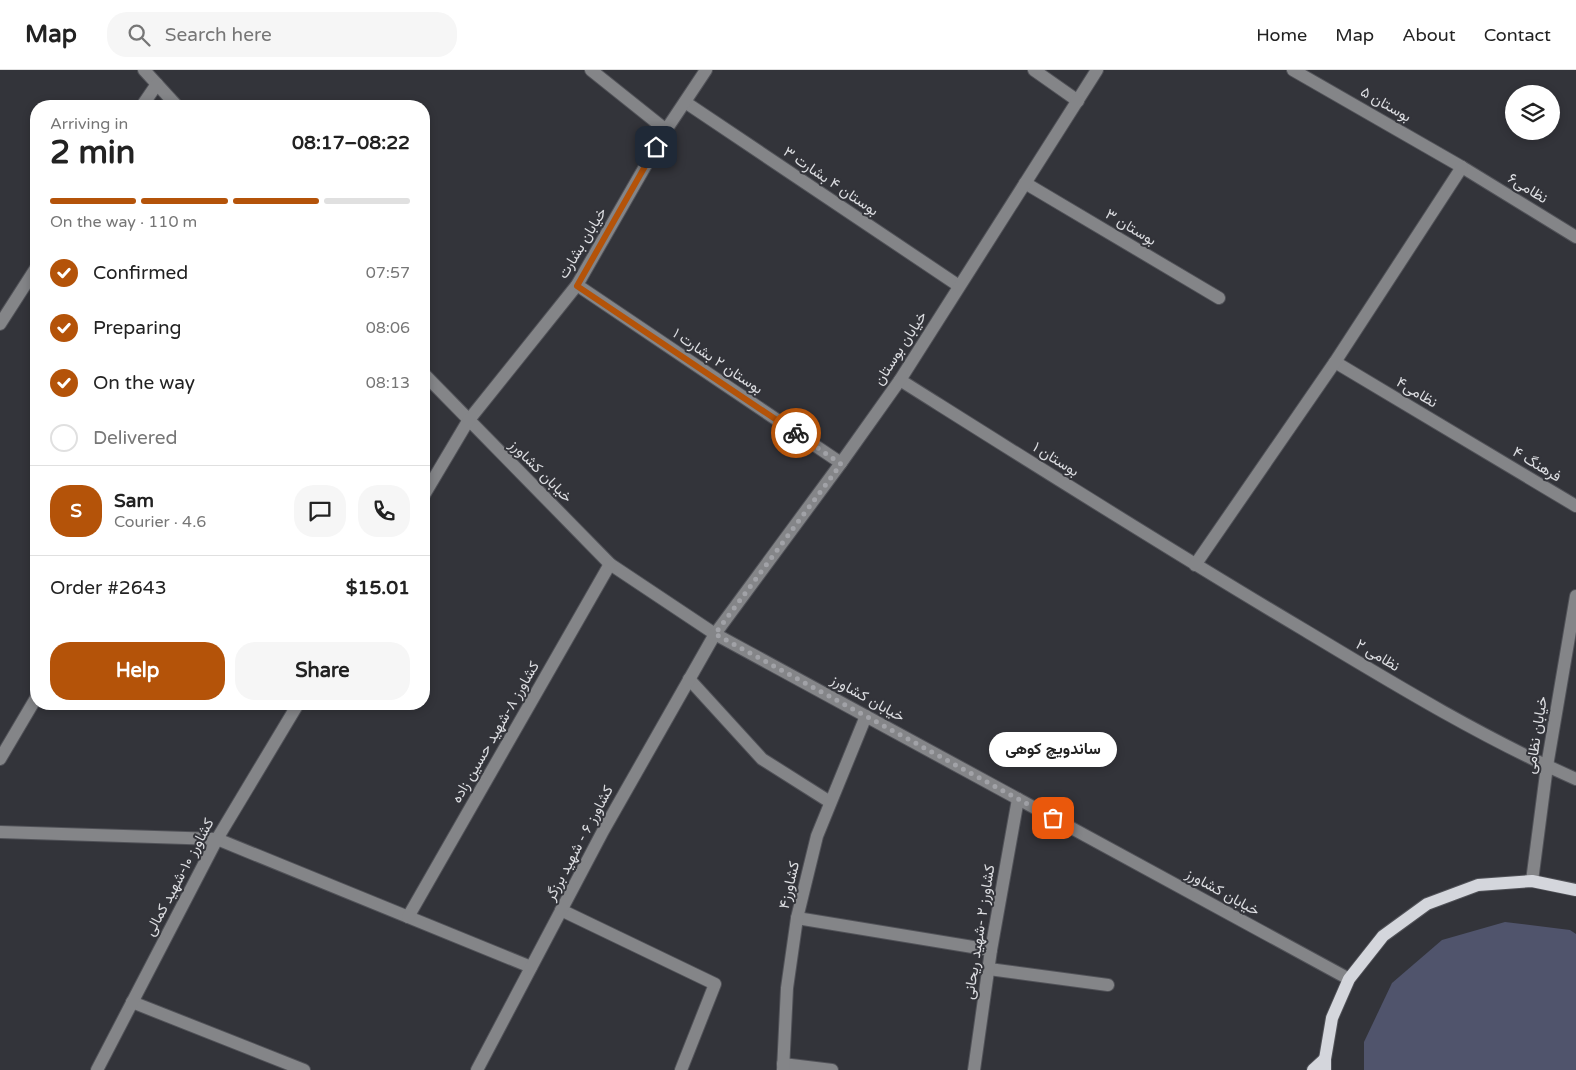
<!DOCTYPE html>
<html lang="en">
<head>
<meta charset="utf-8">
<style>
  body { margin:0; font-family:"Varela Round",Vazirmatn,sans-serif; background:#f6f6f6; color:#222; height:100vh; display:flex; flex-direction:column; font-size:19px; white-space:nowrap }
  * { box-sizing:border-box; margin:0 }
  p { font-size:16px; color:#767676 }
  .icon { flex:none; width:28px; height:28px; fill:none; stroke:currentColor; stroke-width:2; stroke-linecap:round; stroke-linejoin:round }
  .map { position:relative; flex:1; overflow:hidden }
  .drawer { position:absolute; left:30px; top:30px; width:400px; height:610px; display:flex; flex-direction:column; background:#fff; border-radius:20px; box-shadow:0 2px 8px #0003 }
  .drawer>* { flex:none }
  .tools { position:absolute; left:1505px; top:15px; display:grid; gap:10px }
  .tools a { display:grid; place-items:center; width:55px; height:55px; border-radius:50%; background:#fff; box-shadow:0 2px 8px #0003; font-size:25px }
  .pin { position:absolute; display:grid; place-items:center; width:42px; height:42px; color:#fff; margin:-21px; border-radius:10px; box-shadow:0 2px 8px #0006 }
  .courier { position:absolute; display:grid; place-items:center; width:50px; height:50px; margin:-25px; border:4px solid #b45309; border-radius:50%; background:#fff; color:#222; box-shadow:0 1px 6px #0007 }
  .bubble { position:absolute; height:35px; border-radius:18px; background:#fff; box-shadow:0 2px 8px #0003; font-size:16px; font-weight:700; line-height:35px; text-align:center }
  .overview em { font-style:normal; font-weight:700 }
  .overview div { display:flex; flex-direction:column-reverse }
  .overview { display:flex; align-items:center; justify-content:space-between; height:85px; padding:0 20px }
  h1 { font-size:32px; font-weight:700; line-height:38px }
  .bar { display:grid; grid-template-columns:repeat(4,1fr); gap:8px 5px; align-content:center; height:60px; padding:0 20px }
  .bar i { height:6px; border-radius:4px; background:#e0e0e0 }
  .bar .selected { background:#b45309 }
  .bar p { grid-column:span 4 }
  .line { display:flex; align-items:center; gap:12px; padding:0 20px; border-top:1px solid #e0e0e0 }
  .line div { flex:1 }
  .round { display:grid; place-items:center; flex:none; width:52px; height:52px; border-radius:20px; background:#f6f6f6 }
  ol { padding:0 20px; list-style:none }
  li { display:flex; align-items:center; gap:15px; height:55px }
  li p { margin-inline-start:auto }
  li .icon { padding:5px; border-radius:50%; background:#b45309; color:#fff; stroke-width:4 }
  li:last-child { color:#767676 }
  li i { width:28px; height:28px; border:2px solid #e0e0e0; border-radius:50% }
  .primary-button { display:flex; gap:10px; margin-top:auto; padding:10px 20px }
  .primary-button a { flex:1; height:58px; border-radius:20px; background:#b45309; color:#fff; font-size:20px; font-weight:700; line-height:58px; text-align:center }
  .primary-button a+a { background:#f6f6f6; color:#222 }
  header { display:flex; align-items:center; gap:30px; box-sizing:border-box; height:70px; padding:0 25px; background:#fff; border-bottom:1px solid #e0e0e0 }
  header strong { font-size:24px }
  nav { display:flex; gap:28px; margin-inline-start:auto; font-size:18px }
  .search { width:350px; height:45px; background:#f6f6f6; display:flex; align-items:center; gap:12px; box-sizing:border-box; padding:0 18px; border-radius:20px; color:#767676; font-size:19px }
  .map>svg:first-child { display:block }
  .green { fill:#50546c }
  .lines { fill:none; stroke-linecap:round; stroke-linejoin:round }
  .minor-casing { stroke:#515258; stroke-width:14 }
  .major-casing { stroke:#515258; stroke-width:14 }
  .minor { stroke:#848588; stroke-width:12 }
  .major { stroke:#d4d6dc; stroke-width:12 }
  .done { stroke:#a1a2a7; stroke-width:5; stroke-dasharray:0 9 }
  .route { stroke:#b45309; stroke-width:6 }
  .labels { text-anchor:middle; stroke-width:4; stroke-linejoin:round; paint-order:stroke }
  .street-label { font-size:15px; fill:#dcdde1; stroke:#33343a }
</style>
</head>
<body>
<header>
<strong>Map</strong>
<div class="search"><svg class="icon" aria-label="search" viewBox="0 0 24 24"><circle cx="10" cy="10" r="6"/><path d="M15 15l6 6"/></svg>Search here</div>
<nav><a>Home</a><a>Map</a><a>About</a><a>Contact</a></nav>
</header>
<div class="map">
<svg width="1576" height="1000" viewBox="0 0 1576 1000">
  <rect width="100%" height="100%" fill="#33343a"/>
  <path class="green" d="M1505,852L1570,860L1576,864V1000H1364V972L1392,913L1442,870Z"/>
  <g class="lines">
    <defs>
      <g id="minor">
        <path d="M144,0L177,36"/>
        <path d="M591,0L666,60"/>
        <path d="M1034,0L1078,31"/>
        <path d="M1293,0L1462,97L1576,167"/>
        <path d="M685,32L959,216"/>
        <path d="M142,36L157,14"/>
        <path d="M1025,113L1219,228"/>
        <path d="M577,215L841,393"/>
        <path d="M0,254L36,198"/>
        <path d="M1335,292L1576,436"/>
        <path d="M424,304L610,494L715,564L1349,909"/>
        <path d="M900,310C1035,395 1169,480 1306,561C1394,614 1483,668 1576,709"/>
        <path d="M424,425L468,351L577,215L666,60L706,0"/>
        <path d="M1195,495L1335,292L1462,97"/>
        <path d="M689,609L762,689L830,732"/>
        <path d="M0,689L36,628"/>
        <path d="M0,762L217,769L531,897"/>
        <path d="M1532,811L1547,696L1576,526"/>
        <path d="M561,840L715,914L681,1000"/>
        <path d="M408,847L610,494"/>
        <path d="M797,848L991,880"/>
        <path d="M989,899L1108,915"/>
        <path d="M132,932L304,1000"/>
        <path d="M783,994L832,1000"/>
        <path d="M97,1000L217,769L298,634"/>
        <path d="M477,1000L603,761L715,564L841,393L900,310L1097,0"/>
        <path d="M783,1000L787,918L797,848L817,766L866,646"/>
        <path d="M974,1000L991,880L1018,729"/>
      </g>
      <g id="major">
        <path d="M1313,1000L1325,989"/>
        <path d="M1325,1000V989L1332,948L1349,909L1383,866L1427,834L1478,815L1532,811L1576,820"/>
      </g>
    </defs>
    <use href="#minor" class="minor-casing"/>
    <use href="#major" class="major-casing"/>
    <use href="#minor" class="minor"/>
    <use href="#major" class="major"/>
  </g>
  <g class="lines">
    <path class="done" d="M796,363L841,394L715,564L1053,748"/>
    <path class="route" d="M656,77L577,216L796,363"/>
  </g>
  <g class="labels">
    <g class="street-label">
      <text transform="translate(1386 34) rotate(30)" y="5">بوستان ۵</text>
      <text transform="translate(831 111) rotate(34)" y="5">بوستان ۴ بشارت ۳</text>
      <text transform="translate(1528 118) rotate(32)" y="5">نظامی۶</text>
      <text transform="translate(1131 157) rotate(31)" y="5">بوستان ۳</text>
      <text transform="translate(582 173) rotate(-59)" y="5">خیابان بشارت</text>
      <text transform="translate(900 278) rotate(-57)" y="5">خیابان بوستان</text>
      <text transform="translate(718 291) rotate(34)" y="5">بوستان ۲ بشارت ۱</text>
      <text transform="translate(1417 322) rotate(31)" y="5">نظامی۴</text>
      <text transform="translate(1056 389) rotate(32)" y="5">بوستان ۱</text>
      <text transform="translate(1537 394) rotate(31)" y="5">فرهنگ ۴</text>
      <text transform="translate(541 401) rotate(45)" y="5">خیابان کشاورز</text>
      <text transform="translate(1378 585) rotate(31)" y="5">نظامی ۲</text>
      <text transform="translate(868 628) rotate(29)" y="5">خیابان کشاورز</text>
      <text transform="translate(495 662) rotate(-60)" y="5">کشاورز ۸-شهید حسین زاده</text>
      <text transform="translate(1536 665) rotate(-81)" y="5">خیابان نظامی</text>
      <text transform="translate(579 773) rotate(-62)" y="5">کشاورز ۶ - شهید برزگر</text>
      <text transform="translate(179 807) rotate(-62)" y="5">کشاورز ۱۰-شهید کمالی</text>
      <text transform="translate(789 815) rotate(-77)" y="5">کشاورز۴</text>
      <text transform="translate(1223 822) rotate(29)" y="5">خیابان کشاورز</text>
      <text transform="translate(979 862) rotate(-81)" y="5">کشاورز ۲ -شهید ریحانی</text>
    </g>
  </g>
</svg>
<div class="tools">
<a><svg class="icon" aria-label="layers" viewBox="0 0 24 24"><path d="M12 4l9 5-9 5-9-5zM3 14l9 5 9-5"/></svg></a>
</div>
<div class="pin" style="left:1053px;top:748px;background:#ea580c"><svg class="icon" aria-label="bag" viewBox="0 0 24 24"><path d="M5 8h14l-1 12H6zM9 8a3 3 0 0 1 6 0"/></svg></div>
<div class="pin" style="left:656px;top:77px;background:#1f2937"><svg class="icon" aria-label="home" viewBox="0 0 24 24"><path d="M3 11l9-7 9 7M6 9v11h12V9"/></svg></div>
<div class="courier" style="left:796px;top:363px"><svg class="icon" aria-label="bike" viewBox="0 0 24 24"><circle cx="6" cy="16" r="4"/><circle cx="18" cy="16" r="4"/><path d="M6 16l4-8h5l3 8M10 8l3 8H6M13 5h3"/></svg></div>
<div class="bubble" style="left:989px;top:662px;width:128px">ساندویچ کوهی</div>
<section class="drawer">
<div class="overview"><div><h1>2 min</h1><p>Arriving in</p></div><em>08:17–08:22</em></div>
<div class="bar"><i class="selected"></i><i class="selected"></i><i class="selected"></i><i></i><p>On the way · 110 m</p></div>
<ol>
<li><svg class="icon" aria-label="check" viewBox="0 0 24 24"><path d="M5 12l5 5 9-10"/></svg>Confirmed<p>07:57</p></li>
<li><svg class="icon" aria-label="check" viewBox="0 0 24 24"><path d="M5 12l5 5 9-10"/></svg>Preparing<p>08:06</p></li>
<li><svg class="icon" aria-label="check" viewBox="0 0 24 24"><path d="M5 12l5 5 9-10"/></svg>On the way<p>08:13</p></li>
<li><i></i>Delivered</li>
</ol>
<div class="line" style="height:90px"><b class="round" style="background:#b45309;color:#fff">S</b><div><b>Sam</b><p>Courier · 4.6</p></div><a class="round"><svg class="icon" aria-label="chat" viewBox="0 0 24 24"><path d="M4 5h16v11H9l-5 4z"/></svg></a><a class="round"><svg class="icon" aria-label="phone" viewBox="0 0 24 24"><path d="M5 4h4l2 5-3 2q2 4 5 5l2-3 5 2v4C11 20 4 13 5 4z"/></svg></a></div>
<div class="line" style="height:65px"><div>Order #2643</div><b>$15.01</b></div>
<div class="primary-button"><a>Help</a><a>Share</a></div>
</section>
</div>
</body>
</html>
